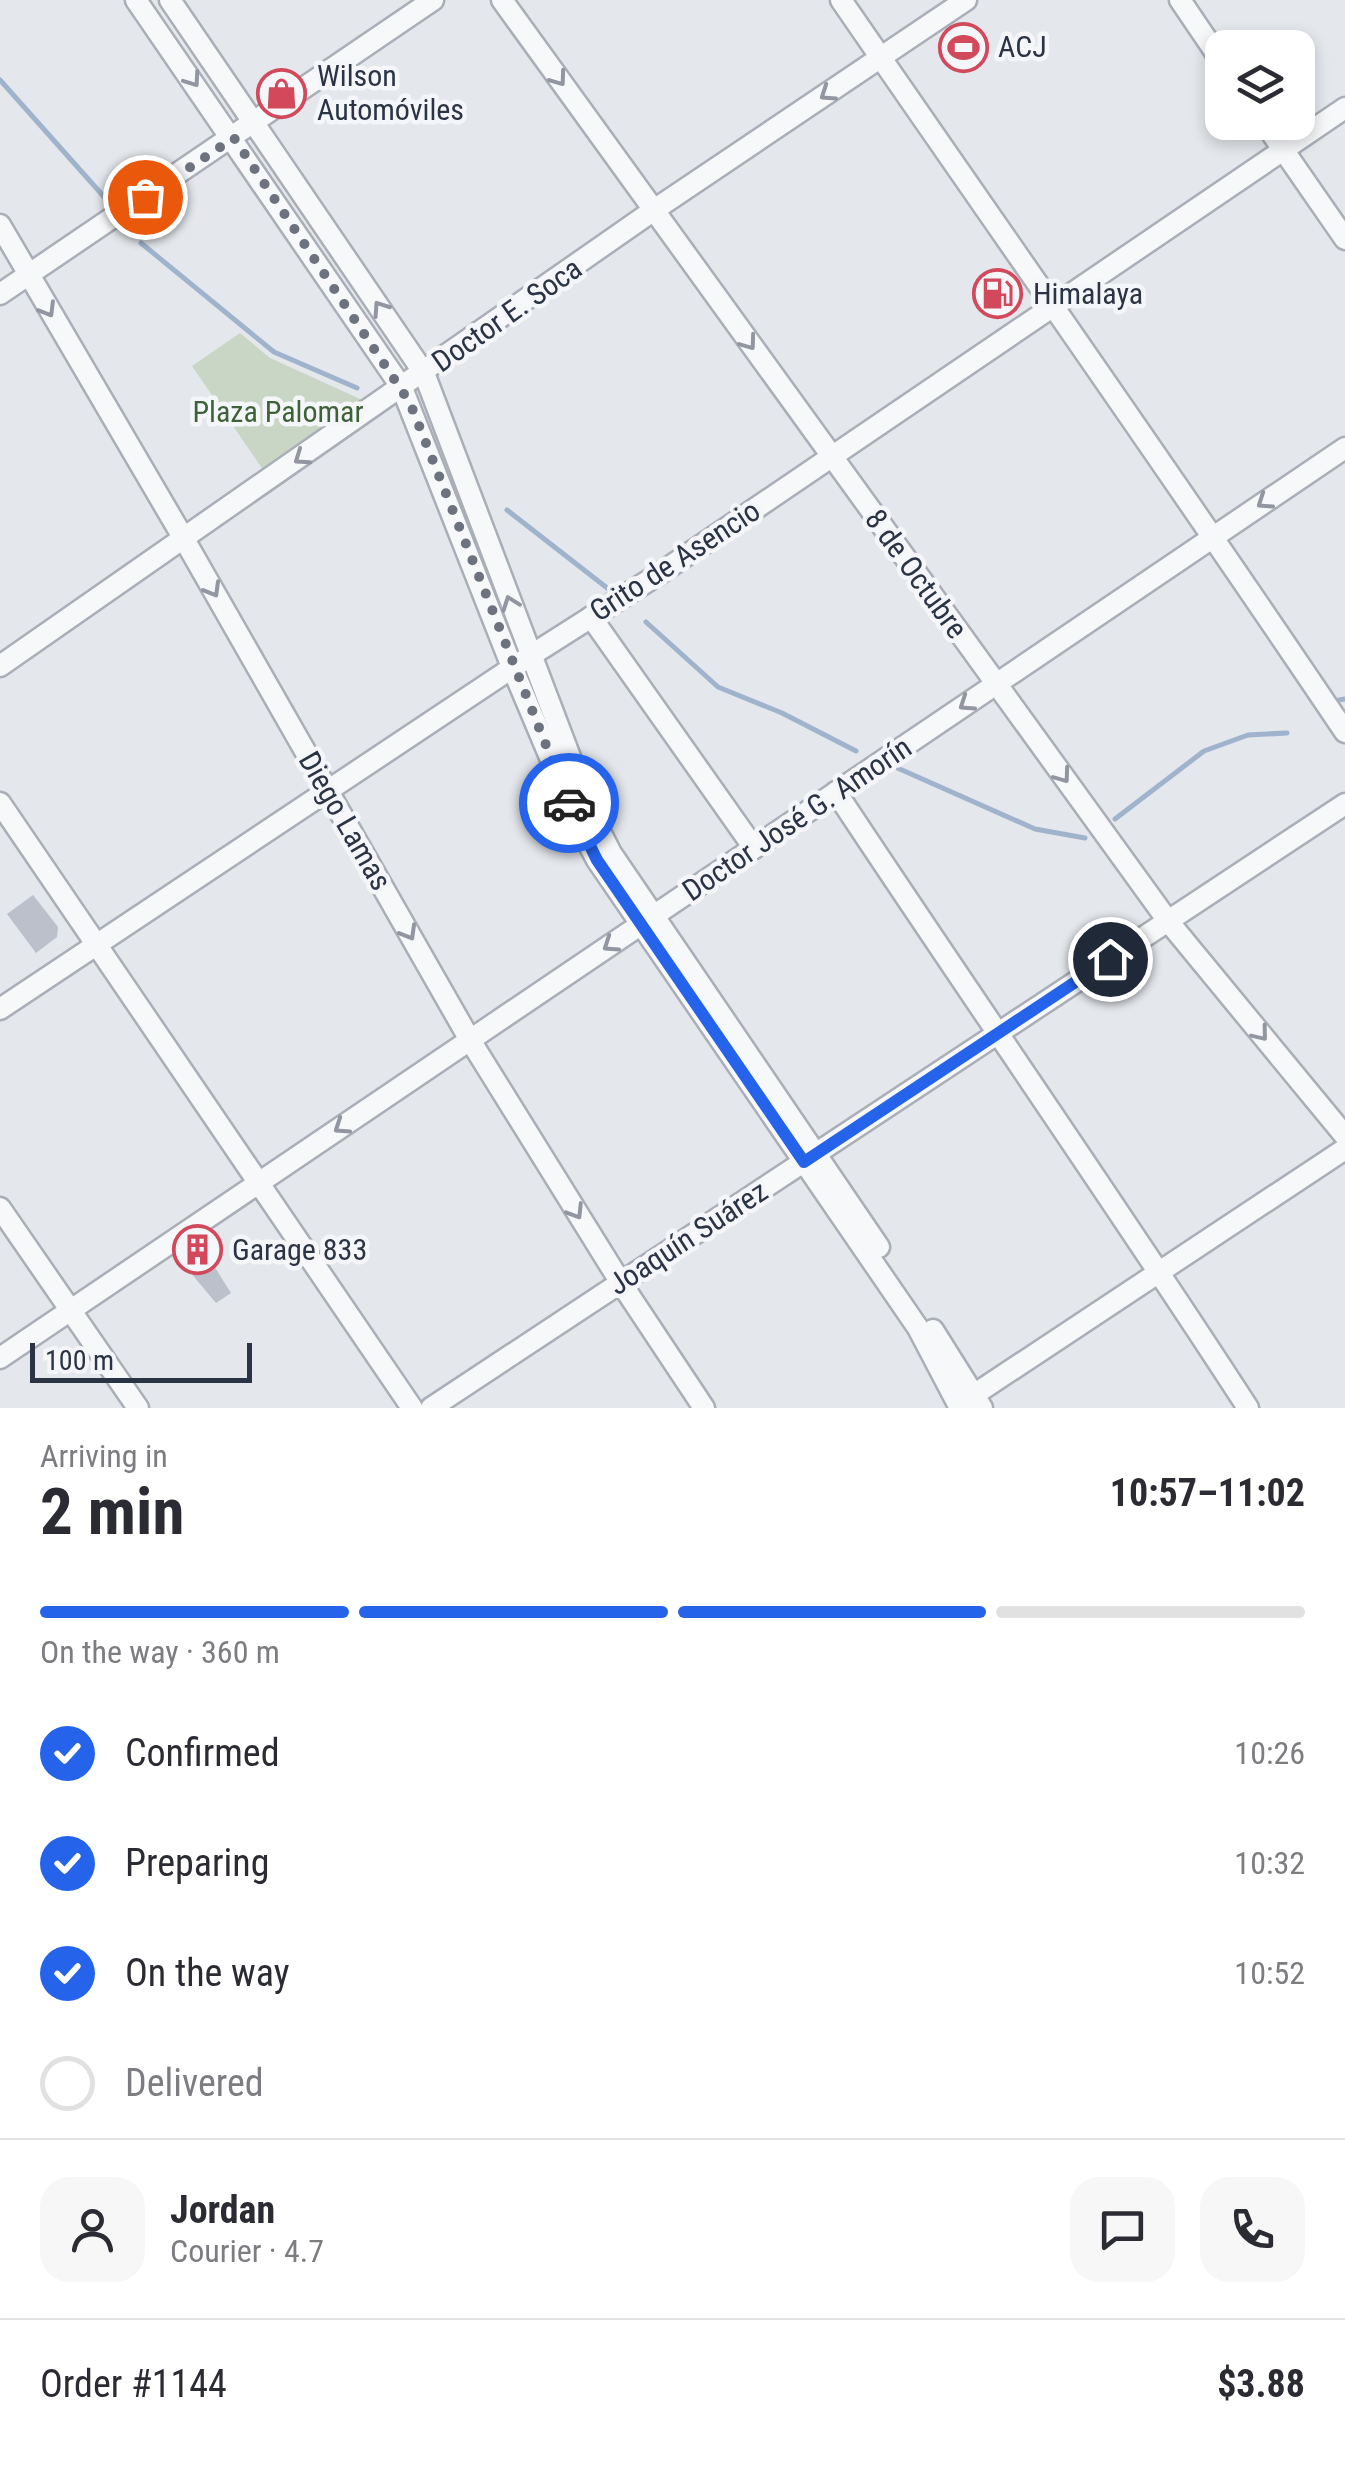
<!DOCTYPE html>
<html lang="en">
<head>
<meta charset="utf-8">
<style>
  body { margin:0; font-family:"Roboto Condensed",sans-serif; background:#f7f7f7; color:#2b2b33; height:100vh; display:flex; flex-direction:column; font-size:38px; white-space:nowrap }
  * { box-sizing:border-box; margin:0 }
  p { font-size:32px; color:#7c7c81 }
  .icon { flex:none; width:55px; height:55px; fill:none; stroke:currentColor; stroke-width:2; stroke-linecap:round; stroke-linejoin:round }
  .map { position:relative; height:1408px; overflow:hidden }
  .details { display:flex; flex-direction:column; background:#fff; flex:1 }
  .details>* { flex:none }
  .buttons { position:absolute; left:1205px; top:30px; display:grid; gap:20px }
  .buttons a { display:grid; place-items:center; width:110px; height:110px; border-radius:20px; background:#fff; box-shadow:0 5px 15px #0003; font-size:50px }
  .scale { position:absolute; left:30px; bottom:25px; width:222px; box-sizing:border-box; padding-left:10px; border:5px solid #2b3445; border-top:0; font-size:28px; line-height:35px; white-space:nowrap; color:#2b3445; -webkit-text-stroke:8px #f4f6f9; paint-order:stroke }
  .pin { position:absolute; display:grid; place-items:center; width:85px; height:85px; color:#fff; margin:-42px; border:5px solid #fff; border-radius:50%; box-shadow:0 2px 10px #0007 }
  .courier { position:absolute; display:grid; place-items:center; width:100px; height:100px; margin:-50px; border:8px solid #2563eb; border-radius:50%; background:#fff; color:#222; box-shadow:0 2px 12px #0007 }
  .overview em { font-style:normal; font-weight:700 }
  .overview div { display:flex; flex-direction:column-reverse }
  .overview { display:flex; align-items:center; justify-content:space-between; height:170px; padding:0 40px }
  h1 { font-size:65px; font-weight:700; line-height:75px }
  .bar { display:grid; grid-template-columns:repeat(4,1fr); gap:15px 10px; align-content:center; height:120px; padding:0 40px }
  .bar i { height:12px; border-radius:8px; background:#e1e1e2 }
  .bar .selected { background:#2563eb }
  .bar p { grid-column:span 4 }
  .line { display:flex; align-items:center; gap:25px; padding:0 40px; border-top:2px solid #e1e1e2 }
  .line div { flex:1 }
  .round { display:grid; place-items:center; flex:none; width:105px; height:105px; border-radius:30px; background:#f7f7f7 }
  ol { padding:0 40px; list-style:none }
  li { display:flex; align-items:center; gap:30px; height:110px }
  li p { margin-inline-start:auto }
  li .icon { padding:10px; border-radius:50%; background:#2563eb; color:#fff; stroke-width:4 }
  li:last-child { color:#7c7c81 }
  li i { width:55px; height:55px; border:5px solid #e1e1e2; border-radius:50% }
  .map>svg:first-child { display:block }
  .green { fill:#c9d6c5 }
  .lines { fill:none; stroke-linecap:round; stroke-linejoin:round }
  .stream { stroke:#9fb4cc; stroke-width:5 }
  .building { fill:#bbc0ca }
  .minor-casing { stroke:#a9aeb7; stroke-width:25 }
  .minor { stroke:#f7f8fa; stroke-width:20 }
  .oneway { stroke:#9196a0 }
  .done { stroke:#6c737f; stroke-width:10; stroke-dasharray:0 18 }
  .route { stroke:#2563eb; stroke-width:12 }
  .labels { text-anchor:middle; stroke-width:9; stroke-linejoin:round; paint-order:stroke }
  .poi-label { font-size:30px; fill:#2b3445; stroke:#f4f6f9; text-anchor:start }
  .street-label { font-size:30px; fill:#2b3445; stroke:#f4f6f9 }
  .park-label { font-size:30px; fill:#3f6138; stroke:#f4f6f9 }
</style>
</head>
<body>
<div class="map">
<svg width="1345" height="1408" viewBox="0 0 1345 1408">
  <rect width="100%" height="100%" fill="#e4e7ec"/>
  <path class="green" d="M240,333L270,358L369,403L266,474L192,366Z"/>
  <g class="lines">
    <g class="stream">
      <path d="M0,80L114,208"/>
      <path d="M141,243L274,352L357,388"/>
      <path d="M507,510L611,591"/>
      <path d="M646,622L718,687L782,713L856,751"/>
      <path d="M1339,700L1345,699"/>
      <path d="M893,766L1035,829L1085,838"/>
      <path d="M1115,819L1204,751L1248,735L1287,733"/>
    </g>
  </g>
  <g class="building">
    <path d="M33,895L58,927L57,937L36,953L7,914Z"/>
    <path d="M209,1258L231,1293L216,1303L190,1272Z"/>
  </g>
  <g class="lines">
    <defs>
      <g id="minor">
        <path d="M136,0L402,388L512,667L579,826L597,860L918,1328L960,1408"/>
        <path d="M170,0L424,373L594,820L611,853L879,1247"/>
        <path d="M502,0L1168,921L1345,1136"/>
        <path d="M841,0C1009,244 1180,486 1345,732"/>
        <path d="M1180,0L1222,62"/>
        <path d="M1264,122L1345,239"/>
        <path d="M0,225L184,539L470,1040L621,1283L704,1408"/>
        <path d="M0,294L433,0"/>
        <path d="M591,617L754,848"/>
        <path d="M0,666L654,210L966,0"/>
        <path d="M836,792C972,998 1114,1201 1248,1408"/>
        <path d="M0,803L412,1408"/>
        <path d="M0,1009L530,656L659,574L1345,108"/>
        <path d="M0,1208L138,1408"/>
        <path d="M933,1330L982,1408"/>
        <path d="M0,1358L1345,448"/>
        <path d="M963,1402L1345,1149"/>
        <path d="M431,1408L1345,804"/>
      </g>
    </defs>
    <use href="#minor" class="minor-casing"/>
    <use href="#minor" class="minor"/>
  </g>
  <defs><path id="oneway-chevron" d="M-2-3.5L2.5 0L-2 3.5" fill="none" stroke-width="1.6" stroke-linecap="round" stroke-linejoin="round" transform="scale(2.5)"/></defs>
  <g class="oneway">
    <use href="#oneway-chevron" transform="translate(559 79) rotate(54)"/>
    <use href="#oneway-chevron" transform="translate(193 80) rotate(55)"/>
    <use href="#oneway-chevron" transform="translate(827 94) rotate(146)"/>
    <use href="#oneway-chevron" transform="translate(380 308) rotate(-124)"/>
    <use href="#oneway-chevron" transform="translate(48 310) rotate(59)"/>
    <use href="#oneway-chevron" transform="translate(749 343) rotate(54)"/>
    <use href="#oneway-chevron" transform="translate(301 458) rotate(145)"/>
    <use href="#oneway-chevron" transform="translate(1264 502) rotate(146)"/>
    <use href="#oneway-chevron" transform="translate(213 590) rotate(60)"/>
    <use href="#oneway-chevron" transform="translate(510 603) rotate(-110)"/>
    <use href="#oneway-chevron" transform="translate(966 704) rotate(146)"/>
    <use href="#oneway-chevron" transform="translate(1063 776) rotate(54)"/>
    <use href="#oneway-chevron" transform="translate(409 933) rotate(60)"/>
    <use href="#oneway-chevron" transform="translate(610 945) rotate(146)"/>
    <use href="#oneway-chevron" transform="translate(1261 1034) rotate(51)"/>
    <use href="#oneway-chevron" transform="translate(341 1127) rotate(146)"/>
    <use href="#oneway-chevron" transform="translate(576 1212) rotate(58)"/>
  </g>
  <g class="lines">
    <path class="done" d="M145,197L234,138L410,403L569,803"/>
    <path class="route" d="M569,803L597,860L804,1162L1110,959"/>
  </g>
  <defs>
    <symbol id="stadium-ring" viewBox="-11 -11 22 22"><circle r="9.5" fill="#f4f6f9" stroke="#d1495b" stroke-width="1.5"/><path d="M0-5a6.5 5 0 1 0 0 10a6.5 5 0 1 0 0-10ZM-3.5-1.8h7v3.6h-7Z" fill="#d1495b"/></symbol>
    <symbol id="shop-ring" viewBox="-11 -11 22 22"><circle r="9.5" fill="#f4f6f9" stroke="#d1495b" stroke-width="1.5"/><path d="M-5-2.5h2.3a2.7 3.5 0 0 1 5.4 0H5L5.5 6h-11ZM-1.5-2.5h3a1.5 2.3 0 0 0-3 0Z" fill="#d1495b"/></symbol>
    <symbol id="fuel-ring" viewBox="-11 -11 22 22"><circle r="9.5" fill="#f4f6f9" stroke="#d1495b" stroke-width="1.5"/><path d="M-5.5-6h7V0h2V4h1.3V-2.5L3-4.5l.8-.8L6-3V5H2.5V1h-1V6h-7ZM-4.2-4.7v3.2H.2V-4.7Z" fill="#d1495b"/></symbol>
    <symbol id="building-ring" viewBox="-11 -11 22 22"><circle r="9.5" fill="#f4f6f9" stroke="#d1495b" stroke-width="1.5"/><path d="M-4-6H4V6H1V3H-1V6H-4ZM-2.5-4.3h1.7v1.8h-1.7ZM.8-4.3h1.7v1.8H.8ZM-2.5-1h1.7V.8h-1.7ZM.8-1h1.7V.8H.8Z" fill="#d1495b"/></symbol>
  </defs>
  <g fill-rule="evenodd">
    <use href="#stadium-ring" x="936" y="20" width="55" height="55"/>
    <use href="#shop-ring" x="254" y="66" width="55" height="55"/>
    <use href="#fuel-ring" x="970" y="266" width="55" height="55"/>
    <use href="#building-ring" x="170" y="1222" width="55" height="55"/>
  </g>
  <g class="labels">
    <g class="poi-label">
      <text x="998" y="57">ACJ</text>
      <text x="317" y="86">Wilson<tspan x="317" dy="34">Automóviles</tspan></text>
      <text x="1033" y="304">Himalaya</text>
      <text x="232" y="1260">Garage 833</text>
    </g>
    <g class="street-label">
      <text transform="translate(507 315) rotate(-35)" y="10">Doctor E. Soca</text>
      <text transform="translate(675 561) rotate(-33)" y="10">Grito de Asencio</text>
      <text transform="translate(916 574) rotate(54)" y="10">8 de Octubre</text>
      <text transform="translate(797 819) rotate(-34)" y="10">Doctor José G. Amorín</text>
      <text transform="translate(345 821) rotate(60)" y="10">Diego Lamas</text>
      <text transform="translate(688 1238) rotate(-33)" y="10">Joaquín Suárez</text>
    </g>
    <g class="park-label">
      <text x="278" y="422">Plaza Palomar</text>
    </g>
  </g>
</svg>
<div class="buttons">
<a><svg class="icon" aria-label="layers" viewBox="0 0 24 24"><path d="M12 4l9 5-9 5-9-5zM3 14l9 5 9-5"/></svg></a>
</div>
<div class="scale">100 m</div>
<div class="pin" style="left:145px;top:197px;background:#ea580c"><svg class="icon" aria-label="bag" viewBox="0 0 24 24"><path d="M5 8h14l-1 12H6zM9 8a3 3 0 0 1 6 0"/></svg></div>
<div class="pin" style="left:1110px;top:959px;background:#1f2937"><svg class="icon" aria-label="home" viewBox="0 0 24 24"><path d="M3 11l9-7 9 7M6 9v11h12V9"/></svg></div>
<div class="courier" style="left:569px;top:803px"><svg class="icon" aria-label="car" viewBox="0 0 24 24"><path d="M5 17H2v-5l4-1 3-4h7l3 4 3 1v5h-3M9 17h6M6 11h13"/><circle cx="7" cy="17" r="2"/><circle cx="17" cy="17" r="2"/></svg></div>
</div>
<section class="details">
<div class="overview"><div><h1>2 min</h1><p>Arriving in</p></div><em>10:57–11:02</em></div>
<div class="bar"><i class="selected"></i><i class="selected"></i><i class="selected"></i><i></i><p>On the way · 360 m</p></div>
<ol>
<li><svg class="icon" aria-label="check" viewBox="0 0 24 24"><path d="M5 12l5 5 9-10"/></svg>Confirmed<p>10:26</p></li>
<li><svg class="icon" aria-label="check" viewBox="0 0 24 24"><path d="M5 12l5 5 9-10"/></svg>Preparing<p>10:32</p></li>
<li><svg class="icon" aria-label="check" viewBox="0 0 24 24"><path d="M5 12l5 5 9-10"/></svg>On the way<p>10:52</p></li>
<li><i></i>Delivered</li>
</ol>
<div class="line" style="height:180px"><a class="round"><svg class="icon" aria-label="person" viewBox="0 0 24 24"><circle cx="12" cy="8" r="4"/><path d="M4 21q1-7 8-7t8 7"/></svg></a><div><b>Jordan</b><p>Courier · 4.7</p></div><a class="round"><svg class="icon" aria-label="chat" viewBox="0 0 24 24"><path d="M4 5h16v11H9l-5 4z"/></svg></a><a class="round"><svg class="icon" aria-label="phone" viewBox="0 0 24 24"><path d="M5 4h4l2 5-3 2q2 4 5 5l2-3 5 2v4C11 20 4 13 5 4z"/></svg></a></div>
<div class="line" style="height:130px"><div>Order #1144</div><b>$3.88</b></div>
</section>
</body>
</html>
